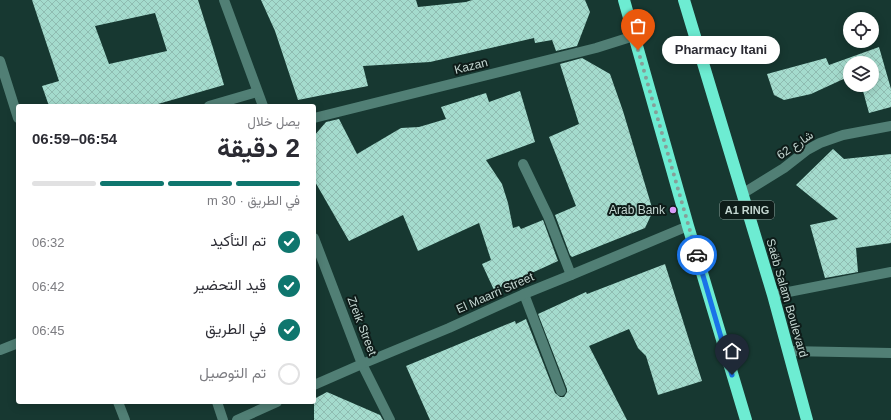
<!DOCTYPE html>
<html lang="ar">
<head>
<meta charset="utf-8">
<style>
  body { margin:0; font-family:Arial,Vazirmatn,sans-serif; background:#f7f7f7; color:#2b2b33; direction:rtl; height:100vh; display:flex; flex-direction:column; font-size:15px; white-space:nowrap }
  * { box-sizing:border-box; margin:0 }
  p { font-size:13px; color:#7c7c81 }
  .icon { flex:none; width:22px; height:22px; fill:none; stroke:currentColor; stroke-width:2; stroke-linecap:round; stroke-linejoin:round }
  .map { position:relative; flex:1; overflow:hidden; direction:ltr }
  .side { position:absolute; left:16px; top:104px; width:300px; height:300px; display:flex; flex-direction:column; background:#fff; border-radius:4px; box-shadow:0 2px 10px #0003; direction:rtl }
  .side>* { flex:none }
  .tools { position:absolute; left:843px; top:12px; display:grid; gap:8px }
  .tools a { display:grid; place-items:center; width:36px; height:36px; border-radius:50%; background:#fff; box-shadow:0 2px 10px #0003; font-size:20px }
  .pin { position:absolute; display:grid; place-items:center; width:34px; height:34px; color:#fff; margin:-41px -17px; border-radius:50% 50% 50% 0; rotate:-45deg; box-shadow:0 0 4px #0007 }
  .pin .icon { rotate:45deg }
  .courier { position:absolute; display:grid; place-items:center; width:40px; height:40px; margin:-20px; border:3px solid #1a73e8; border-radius:50%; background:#fff; color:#222; box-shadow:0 1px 5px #0007 }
  .bubble { position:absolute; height:28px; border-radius:14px; background:#fff; box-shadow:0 2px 10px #0003; font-size:13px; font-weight:700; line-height:28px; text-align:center; direction:rtl }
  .headline em { font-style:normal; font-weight:700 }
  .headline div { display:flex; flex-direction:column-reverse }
  .headline { display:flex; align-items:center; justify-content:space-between; height:68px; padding:0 16px }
  h1 { font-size:26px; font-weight:700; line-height:30px }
  .bar { display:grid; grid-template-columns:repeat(4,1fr); gap:6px 4px; align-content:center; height:48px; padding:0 16px }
  .bar i { height:5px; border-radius:3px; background:#e1e1e2 }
  .bar .selected { background:#0f766e }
  .bar p { grid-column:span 4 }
  ol { padding:0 16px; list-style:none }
  li { display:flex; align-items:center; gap:12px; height:44px }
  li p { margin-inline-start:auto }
  li .icon { padding:4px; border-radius:50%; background:#0f766e; color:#fff; stroke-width:4 }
  li:last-child { color:#7c7c81 }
  li i { width:22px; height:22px; border:2px solid #e1e1e2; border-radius:50% }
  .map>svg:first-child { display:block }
  .building { fill:url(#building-cross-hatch); fill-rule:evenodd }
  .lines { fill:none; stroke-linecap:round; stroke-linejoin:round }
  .minor { stroke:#517f75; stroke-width:10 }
  .highway { stroke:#6decd2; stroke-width:12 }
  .done { stroke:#879f99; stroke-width:4; stroke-dasharray:0 7.2 }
  .route { stroke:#1a73e8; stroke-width:5 }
  .poi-dot { fill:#d89af8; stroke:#0e1c19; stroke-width:1.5 }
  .labels { text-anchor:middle; stroke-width:4; stroke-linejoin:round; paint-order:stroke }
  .shield { fill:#0e1c19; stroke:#8d9e9a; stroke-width:1 }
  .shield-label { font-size:11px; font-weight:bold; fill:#c4d6d1 }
  .street-label { font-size:12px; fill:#c4d6d1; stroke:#0e1c19 }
  .poi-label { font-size:12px; fill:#c4d6d1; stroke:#0e1c19; text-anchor:end }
</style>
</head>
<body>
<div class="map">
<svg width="891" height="420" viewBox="0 0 891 420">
  <defs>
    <pattern id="building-cross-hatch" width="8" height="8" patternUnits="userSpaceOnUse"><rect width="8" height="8" fill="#a4dbcd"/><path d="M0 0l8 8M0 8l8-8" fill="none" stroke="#8fbcb1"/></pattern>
  </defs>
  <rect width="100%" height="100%" fill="#173831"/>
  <g class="building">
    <path d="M32,0H198L213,48L224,85L151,106H49L42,86L59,81ZM155,13L167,51L109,64L95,26Z"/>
    <path d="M261,0H416L418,7L466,2L472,0H585L590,12L577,46L556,51L552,40L535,43L534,38L430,62L363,66L368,86L298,100L275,31Z"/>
    <path d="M879,47L891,89V107L869,113L863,91L860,92L858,85H872V63H850V76L811,94L784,100L774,95L767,74L826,58L829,65Z"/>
    <path d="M582,58L610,74L623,111L653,211L645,228L572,257L570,255L555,215L576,206L549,137L579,124L560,64Z"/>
    <path d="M520,91L535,142L486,160L502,184L508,203L513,228L519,226L521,229L543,220L558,261L494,290L482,264L491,260L479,223L418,251L403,215L349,241L314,180V136L326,122L339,119L357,154L401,128L419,127L446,119L441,107L486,93L489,102Z"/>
    <path d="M833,149L844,159L891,154V243L856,248L858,272L825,278L810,225L838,219L796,185Z"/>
    <path d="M665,264L702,381L658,395L646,356L638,348L629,329L589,346L627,420H430L406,366L515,321L516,324L526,319L555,393L560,397H564L567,392V389L538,314L586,292L587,294Z"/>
    <path d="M327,392L380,415L383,420H314V399Z"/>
  </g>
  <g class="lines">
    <g class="minor">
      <path d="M224,0L263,106"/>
      <path d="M0,61L18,118"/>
      <path d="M209,106L257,92"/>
      <path d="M314,118L596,48L634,36"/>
      <path d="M523,164L548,216L571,275"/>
      <path d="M742,194L784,168L807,150L820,143L843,135L891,126"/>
      <path d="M314,238L362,364L390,420"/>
      <path d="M524,294L561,391"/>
      <path d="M773,295L891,272"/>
      <path d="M0,350L18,343"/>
      <path d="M788,351L891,353"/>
      <path d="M314,385L362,364L449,328L524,294L571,275L688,226"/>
      <path d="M118,402L125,420"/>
      <path d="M217,402L223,420"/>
      <path d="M237,420L277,402"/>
    </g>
    <g class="highway">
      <path d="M624,0L688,226L746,420"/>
      <path d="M684,0L773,295L807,420"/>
    </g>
  </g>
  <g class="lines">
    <path class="done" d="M638,50L697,255"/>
    <path class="route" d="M697,255L732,375"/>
  </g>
  <circle class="poi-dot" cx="673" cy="210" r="4"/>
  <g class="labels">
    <rect class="shield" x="720" y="201" width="54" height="18" rx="3"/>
    <g class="shield-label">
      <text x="747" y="214">A1 RING</text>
    </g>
    <g class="street-label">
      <text transform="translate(471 66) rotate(-14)" y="4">Kazan</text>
      <text transform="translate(795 145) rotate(-34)" y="4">شارع 62</text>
      <text transform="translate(495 293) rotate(-24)" y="4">El Maarri Street</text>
      <text transform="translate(787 298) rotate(74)" y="4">Saëb Salam Boulevard</text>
      <text transform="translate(362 326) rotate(69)" y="4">Zreik Street</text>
    </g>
    <g class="poi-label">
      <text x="665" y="214">Arab Bank</text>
    </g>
  </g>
</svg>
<div class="tools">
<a><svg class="icon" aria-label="locate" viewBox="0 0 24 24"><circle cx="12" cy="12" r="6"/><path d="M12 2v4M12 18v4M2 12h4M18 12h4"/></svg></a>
<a><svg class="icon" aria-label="layers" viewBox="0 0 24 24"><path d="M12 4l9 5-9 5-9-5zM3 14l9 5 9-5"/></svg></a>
</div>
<div class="pin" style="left:638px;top:50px;background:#ea580c"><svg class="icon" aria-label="bag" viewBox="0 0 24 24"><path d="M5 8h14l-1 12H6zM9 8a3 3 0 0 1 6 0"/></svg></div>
<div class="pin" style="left:732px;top:375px;background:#1f2937"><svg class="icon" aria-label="home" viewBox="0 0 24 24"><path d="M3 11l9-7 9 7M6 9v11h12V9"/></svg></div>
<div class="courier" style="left:697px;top:255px"><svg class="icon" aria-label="car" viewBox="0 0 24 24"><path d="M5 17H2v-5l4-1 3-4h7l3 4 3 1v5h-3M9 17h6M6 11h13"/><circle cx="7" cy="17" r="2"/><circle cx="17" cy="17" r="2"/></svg></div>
<div class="bubble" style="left:662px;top:36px;width:118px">Pharmacy Itani</div>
<section class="side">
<div class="headline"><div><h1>2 دقيقة</h1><p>يصل خلال</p></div><em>06:54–06:59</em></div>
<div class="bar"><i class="selected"></i><i class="selected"></i><i class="selected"></i><i></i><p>في الطريق · 30 m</p></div>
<ol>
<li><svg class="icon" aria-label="check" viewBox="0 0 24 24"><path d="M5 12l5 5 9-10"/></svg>تم التأكيد<p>06:32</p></li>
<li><svg class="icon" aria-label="check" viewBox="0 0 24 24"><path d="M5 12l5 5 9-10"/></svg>قيد التحضير<p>06:42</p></li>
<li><svg class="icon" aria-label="check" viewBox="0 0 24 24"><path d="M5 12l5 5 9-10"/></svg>في الطريق<p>06:45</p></li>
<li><i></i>تم التوصيل</li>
</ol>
</section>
</div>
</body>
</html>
